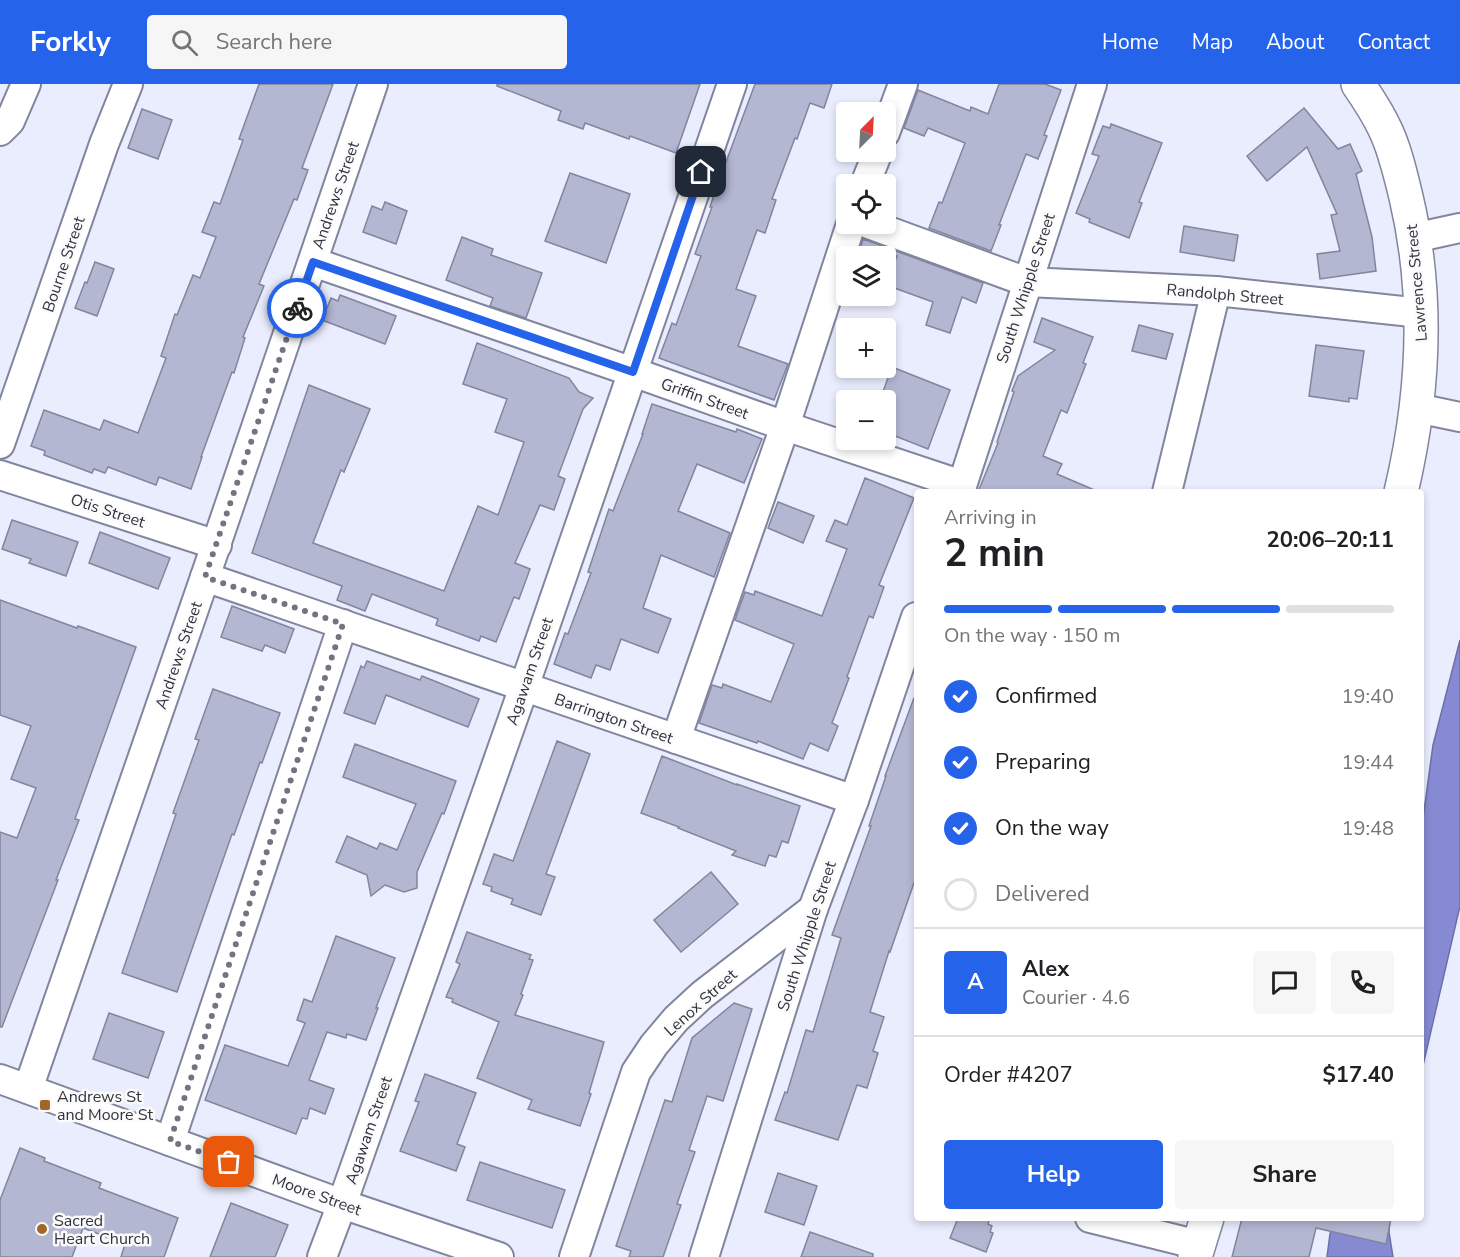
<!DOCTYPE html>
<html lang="en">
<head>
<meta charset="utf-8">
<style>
  body { margin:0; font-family:"Nunito Sans",sans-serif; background:#f6f6f6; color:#202124; height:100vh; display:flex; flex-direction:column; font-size:22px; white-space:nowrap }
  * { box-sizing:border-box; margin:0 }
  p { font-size:20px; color:#757577 }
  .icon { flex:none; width:33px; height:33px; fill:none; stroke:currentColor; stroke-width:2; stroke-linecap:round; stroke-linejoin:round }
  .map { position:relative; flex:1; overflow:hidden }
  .side { position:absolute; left:914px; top:405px; width:510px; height:732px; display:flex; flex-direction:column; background:#fff; border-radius:6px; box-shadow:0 3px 9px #0003 }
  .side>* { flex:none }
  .needle { width:39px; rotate:24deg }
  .buttons { position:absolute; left:836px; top:18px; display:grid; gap:12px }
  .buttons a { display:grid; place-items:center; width:60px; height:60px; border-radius:6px; background:#fff; box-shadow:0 3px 9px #0003; font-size:30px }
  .pin { position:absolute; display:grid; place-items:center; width:51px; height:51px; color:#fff; margin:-26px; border-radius:12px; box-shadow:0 3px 9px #0006 }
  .courier { position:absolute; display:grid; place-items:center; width:60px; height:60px; margin:-30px; border:4px solid #2563eb; border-radius:50%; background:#fff; color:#222; box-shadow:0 2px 8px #0007 }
  .overview em { font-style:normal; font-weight:700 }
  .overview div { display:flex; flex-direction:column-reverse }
  .overview { display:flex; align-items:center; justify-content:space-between; height:102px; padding:0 30px }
  h1 { font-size:39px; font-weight:700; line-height:45px }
  .bar { display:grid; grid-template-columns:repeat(4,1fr); gap:9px 6px; align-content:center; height:72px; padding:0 30px }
  .bar i { height:8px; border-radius:4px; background:#e0e0e0 }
  .bar .current { background:#2563eb }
  .bar p { grid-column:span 4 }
  .line { display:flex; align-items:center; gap:15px; padding:0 30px; border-top:2px solid #e0e0e0 }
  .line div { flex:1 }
  .round { display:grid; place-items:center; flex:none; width:63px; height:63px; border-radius:6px; background:#f6f6f6 }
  ol { padding:0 30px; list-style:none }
  li { display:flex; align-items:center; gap:18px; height:66px }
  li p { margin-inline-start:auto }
  li .icon { padding:6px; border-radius:50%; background:#2563eb; color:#fff; stroke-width:4 }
  li:last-child { color:#757577 }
  li i { width:33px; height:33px; border:3px solid #e0e0e0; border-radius:50% }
  .button { display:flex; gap:12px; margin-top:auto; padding:12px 30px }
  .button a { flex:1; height:69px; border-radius:6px; background:#2563eb; color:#fff; font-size:24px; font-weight:700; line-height:69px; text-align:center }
  .button a+a { background:#f6f6f6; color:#202124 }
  header { display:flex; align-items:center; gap:36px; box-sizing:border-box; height:84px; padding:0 30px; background:#2563eb; color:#fff }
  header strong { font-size:28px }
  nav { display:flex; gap:33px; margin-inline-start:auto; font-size:21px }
  .search { width:420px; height:54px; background:#f6f6f6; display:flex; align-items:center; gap:15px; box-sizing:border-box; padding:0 21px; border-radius:6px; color:#757577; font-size:22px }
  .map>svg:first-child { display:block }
  .water { fill:#858ad3; stroke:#6c70a6; stroke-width:1.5 }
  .building { fill:#b4b7d2; stroke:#82859e; stroke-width:1.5 }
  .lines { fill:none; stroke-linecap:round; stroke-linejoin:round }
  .minor-casing { stroke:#82859e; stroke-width:32 }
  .major-casing { stroke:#82859e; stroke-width:36 }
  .minor { stroke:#fff; stroke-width:28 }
  .major { stroke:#fff; stroke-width:33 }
  .done { stroke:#727480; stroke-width:6; stroke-dasharray:0 10.8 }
  .route { stroke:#2563eb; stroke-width:8 }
  .poi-dot { fill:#a16726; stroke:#fbfbfb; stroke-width:2 }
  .labels { text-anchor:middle; stroke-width:5; stroke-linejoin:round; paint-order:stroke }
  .street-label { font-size:16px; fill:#31333d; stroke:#fbfbfb }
  .poi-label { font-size:16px; fill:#31333d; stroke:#fbfbfb; text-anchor:start }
</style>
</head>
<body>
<header>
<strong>Forkly</strong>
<div class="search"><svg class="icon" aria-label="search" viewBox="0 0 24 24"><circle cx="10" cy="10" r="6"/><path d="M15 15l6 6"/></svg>Search here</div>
<nav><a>Home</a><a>Map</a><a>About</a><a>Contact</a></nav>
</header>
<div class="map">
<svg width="1460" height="1173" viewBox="0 0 1460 1173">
  <rect width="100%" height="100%" fill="#eaedfd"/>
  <g class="water">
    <path d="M1460,556V822L1421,990V749L1433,661Z"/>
    <path d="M1335,1134H1390L1389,1148L1393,1173H1327L1330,1150Z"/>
  </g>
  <g class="building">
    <path d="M259,0H333L302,84L308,86L297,116L294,115L259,200L264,202L243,253L245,254L234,289L232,288L201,373H202L191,405L159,393L156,401L108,383L105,389L94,385L92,389L44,371L45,367L31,362L44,326L100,346L104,336L138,349L166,274L161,272L175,230L177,231L193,191L200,194L216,153L202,148L214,118L220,120L243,56L239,55Z"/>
    <path d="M497,0H700L676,69L630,52L629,55L585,39L583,45L558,36L561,27L497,2Z"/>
    <path d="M755,0H832L824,24L810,19L797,55L795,54L772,115L776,116L765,149L757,146L736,205L756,212L738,262L788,280L774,316L659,274L672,239L676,241L701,172L695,170L712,123H710L716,105Z"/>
    <path d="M999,0H1045L1061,6L1044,51L1047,52L1038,75L1026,70L999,141H1001L991,167L929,144L939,118L942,119L965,59L928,44L924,52L904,44L918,6L970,27L971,23L988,30Z"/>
    <path d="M1304,24L1338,65L1350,60L1362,87L1356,90L1372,153L1376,187L1320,195L1317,170L1340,167L1331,131L1337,130L1307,63L1267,97L1247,72Z"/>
    <path d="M142,25L172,36L158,75L128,64Z"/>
    <path d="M1111,40L1162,59L1139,118L1142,119L1129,154L1089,138L1090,135L1076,129L1099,72L1092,70L1103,42L1110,44Z"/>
    <path d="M570,89L630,110L606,179L545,157Z"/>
    <path d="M385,118L407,127L396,160L363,148L372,122L382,126Z"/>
    <path d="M1184,142L1238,151L1234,177L1180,168Z"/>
    <path d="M462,153L493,165L491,171L542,189L526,234L490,222L493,214L446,196Z"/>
    <path d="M863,155L983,199L976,219L962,213L950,249L926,241L933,218L886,201L897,172H858Z"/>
    <path d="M95,178L114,185L97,232L75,224L85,198L87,199Z"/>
    <path d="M340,211L396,232L385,260L322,236L331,214L338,217Z"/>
    <path d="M1042,234L1093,253L1083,279L1086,280L1067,329L1061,326L1043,372L1062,380L1057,390L1099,408H978L998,359L997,358L1014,308L1012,307L1018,292L1055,266L1034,258Z"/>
    <path d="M1139,241L1173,250L1166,275L1132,267Z"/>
    <path d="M477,259L569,294L579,308L593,314L583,325L558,392L565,395L554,426L540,421L515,479L530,485L519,515L514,513L496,558L481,552L479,557L436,541L438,535L372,510L365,527L337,516L342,502L252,469L309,301L370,325L344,388L341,386L313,459L444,507L478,422L498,431L524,358L495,348L507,315L463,300Z"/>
    <path d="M1316,261L1364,267L1357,315L1349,314V318L1309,312Z"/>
    <path d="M892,283L950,306L928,365L885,348V316H880Z"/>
    <path d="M652,320L736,348L737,345L762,355L744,399L697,380L678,427L730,449L714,493L661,471L643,524L671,535L658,569L621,555L610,586L596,581L591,594L554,580L565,549L568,550L591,489L588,488L609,425L613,427L643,350H642Z"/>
    <path d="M865,394L914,414L879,501L884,503L873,534L869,532L847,593L849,594L832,639L838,642L828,667L810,659L803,675L758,657L757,659L699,639L712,601L722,604L723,600L771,618L794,560L735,536L745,508L754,511L755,507L822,532L847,465L826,457L835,436L847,441Z"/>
    <path d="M778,418L814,432L803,459L768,444Z"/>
    <path d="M12,436L78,458L66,492L29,479L31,475L2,465Z"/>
    <path d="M100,448L170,474L158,505L89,479Z"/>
    <path d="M0,516L77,544L78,542L136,563L75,735L79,736L56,796H58L2,943H0V748L17,754L36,704L11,695L31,642L0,631Z"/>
    <path d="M232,522L294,545L285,569L265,561L262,567L221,553Z"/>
    <path d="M367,577L420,596L422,592L479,615L468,643L386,611L375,640L344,629L361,582L364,584Z"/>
    <path d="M213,605L280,629L262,679L260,678L234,751L232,750L177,908L122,889L176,730L173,729L199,656L195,655Z"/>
    <path d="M914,614H916V793L890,868L889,867L870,928L884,933L873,967L878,969L867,1004L857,1001L838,1056L775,1036L785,1008L787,1009L806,946L813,948L841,854L832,851L871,742H869L886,692H885Z"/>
    <path d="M557,657L590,670L546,790L555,793L541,831L511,820L513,815L491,807L492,803L483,800L494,770L513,777Z"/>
    <path d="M355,660L456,697L444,730L442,729L417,788V804L404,808L385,801L371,812L367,791L336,778L347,752L377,765L380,759L397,766L416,720L343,693Z"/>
    <path d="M662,672L737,701V700L800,722L788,759L782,757L776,773L769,771L765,782L732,771L736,767L678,744L679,743L641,729Z"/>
    <path d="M711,788L738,820L681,868L654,836Z"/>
    <path d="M467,848L531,871L529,875L533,876L521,910L523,911L515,931L604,958L589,1009L591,1010L580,1042L528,1025L532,1016L477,994L499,938L452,918L453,915L446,913L460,880L456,878Z"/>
    <path d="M336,852L395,874L376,924H378L366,956L347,950L346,954L327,948L309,996L334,1005L325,1030L310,1024L307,1035L302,1034L296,1050L205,1016L225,961L288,982L305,939L297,936L304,915L312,918Z"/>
    <path d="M734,919L752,925L723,1017L707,1012L689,1066L695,1068L677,1120L681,1121L663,1173H629L631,1167L616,1162L665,1016L672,1018L692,954Z"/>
    <path d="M109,929L164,948L148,994L93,975Z"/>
    <path d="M425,990L476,1009L457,1060L465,1063L456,1087L400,1067L419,1018L415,1017Z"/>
    <path d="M20,1064L45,1074L44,1077L101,1099L99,1104L178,1134L164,1173H121L125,1160L83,1144L72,1173H0V1116Z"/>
    <path d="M480,1078L565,1106L552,1144L467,1116Z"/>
    <path d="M778,1089L817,1102L804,1141L765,1128Z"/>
    <path d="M231,1119L288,1141L275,1173H210Z"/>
    <path d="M958,1134H990L988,1140L992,1142L990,1148L993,1149L986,1168L950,1154Z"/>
    <path d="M1242,1134H1391L1386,1160L1316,1144L1309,1173H1232Z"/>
    <path d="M810,1148L873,1170V1173H801Z"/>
  </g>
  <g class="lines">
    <defs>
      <g id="minor">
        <path d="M0,47L10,37L26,0"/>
        <path d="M885,49L903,0"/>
        <path d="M865,100L878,68"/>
        <path d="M869,140L1027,198L1216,207L1421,229"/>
        <path d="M1414,154L1460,144"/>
        <path d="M313,178L633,288L785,342L962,401"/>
        <path d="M1417,324L1460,333"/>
        <path d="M0,360L104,60L128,0"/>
        <path d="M0,391L217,461"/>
        <path d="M960,408L1092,0"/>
        <path d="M1167,408L1216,207"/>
        <path d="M205,493L854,716"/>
        <path d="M676,655L785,342L851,140"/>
        <path d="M0,995L342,1120L499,1173"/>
        <path d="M28,1005C144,670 260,336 373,0"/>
        <path d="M170,1057L343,540"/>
        <path d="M1090,1134L1199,1161"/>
        <path d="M322,1173L342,1120L524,603L732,0"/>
        <path d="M574,1173L636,988L654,961L676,935L702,911L813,825"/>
        <path d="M704,1173L813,825L854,716L916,533"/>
      </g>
      <g id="major">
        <path d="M1358,0C1367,13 1377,28 1384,43C1394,62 1401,92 1406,113C1429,210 1424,311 1401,408"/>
        <path d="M1195,1173L1207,1134"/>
      </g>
    </defs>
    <use href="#minor" class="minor-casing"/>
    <use href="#major" class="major-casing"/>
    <use href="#minor" class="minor"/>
    <use href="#major" class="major"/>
  </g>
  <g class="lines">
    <path class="done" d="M229,1078L170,1057L343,540L205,493L297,224"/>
    <path class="route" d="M297,224L313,178L633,288L701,88"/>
  </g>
  <g class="poi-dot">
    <rect x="39" y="1015" width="12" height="12" rx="3"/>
    <circle cx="42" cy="1145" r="6"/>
  </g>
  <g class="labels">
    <g class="street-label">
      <text transform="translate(335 111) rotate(-71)" y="6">Andrews Street</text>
      <text transform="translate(63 180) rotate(-71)" y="6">Bourne Street</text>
      <text transform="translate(1416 199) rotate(-95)" y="6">Lawrence Street</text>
      <text transform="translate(1025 204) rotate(-72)" y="6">South Whipple Street</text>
      <text transform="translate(1225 210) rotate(5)" y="6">Randolph Street</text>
      <text transform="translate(705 314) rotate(20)" y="6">Griffin Street</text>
      <text transform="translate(108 426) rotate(18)" y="6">Otis Street</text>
      <text transform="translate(178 571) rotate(-71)" y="6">Andrews Street</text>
      <text transform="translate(529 587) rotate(-71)" y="6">Agawam Street</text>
      <text transform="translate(614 634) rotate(19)" y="6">Barrington Street</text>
      <text transform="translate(806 852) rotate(-72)" y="6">South Whipple Street</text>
      <text transform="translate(700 918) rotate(-42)" y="6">Lenox Street</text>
      <text transform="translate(368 1046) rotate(-71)" y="6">Agawam Street</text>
      <text transform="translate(317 1110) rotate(20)" y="6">Moore Street</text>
    </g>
    <g class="poi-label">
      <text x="57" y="1018">Andrews St<tspan x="57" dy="18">and Moore St</tspan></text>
      <text x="54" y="1142">Sacred<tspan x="54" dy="18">Heart Church</tspan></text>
    </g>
  </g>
</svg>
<div class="buttons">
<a><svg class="needle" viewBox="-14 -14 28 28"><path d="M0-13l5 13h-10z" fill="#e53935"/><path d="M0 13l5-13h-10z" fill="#757577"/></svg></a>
<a><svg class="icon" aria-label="locate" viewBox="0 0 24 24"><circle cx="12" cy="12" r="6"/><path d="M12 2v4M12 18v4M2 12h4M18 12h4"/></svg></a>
<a><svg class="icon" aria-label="layers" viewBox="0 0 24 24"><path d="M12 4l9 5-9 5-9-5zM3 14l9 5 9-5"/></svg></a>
<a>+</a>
<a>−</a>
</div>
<div class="pin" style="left:229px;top:1078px;background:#ea580c"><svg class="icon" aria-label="bag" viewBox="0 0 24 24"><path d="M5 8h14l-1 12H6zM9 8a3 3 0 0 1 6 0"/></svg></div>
<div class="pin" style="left:701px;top:88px;background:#1f2937"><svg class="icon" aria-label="home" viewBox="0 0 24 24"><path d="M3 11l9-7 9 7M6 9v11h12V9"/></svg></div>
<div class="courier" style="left:297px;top:224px"><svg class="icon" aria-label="bike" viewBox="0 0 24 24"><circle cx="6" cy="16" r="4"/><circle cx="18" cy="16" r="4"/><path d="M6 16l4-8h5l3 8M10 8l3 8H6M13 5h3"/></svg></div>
<section class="side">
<div class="overview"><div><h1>2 min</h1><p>Arriving in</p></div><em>20:06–20:11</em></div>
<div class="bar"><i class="current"></i><i class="current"></i><i class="current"></i><i></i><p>On the way · 150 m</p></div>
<ol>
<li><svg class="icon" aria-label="check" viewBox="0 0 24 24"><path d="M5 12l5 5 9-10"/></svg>Confirmed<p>19:40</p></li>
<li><svg class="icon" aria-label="check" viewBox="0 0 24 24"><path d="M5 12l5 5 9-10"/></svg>Preparing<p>19:44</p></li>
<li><svg class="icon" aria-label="check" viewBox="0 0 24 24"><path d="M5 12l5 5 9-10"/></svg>On the way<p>19:48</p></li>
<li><i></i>Delivered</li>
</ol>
<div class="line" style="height:108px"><b class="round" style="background:#2563eb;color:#fff">A</b><div><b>Alex</b><p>Courier · 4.6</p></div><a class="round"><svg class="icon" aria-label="chat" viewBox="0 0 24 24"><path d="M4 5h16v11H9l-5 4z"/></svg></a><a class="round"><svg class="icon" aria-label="phone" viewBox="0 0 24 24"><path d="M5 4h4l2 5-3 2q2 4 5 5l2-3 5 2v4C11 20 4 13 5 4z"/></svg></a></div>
<div class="line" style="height:78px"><div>Order #4207</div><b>$17.40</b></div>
<div class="button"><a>Help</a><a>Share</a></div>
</section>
</div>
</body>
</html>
